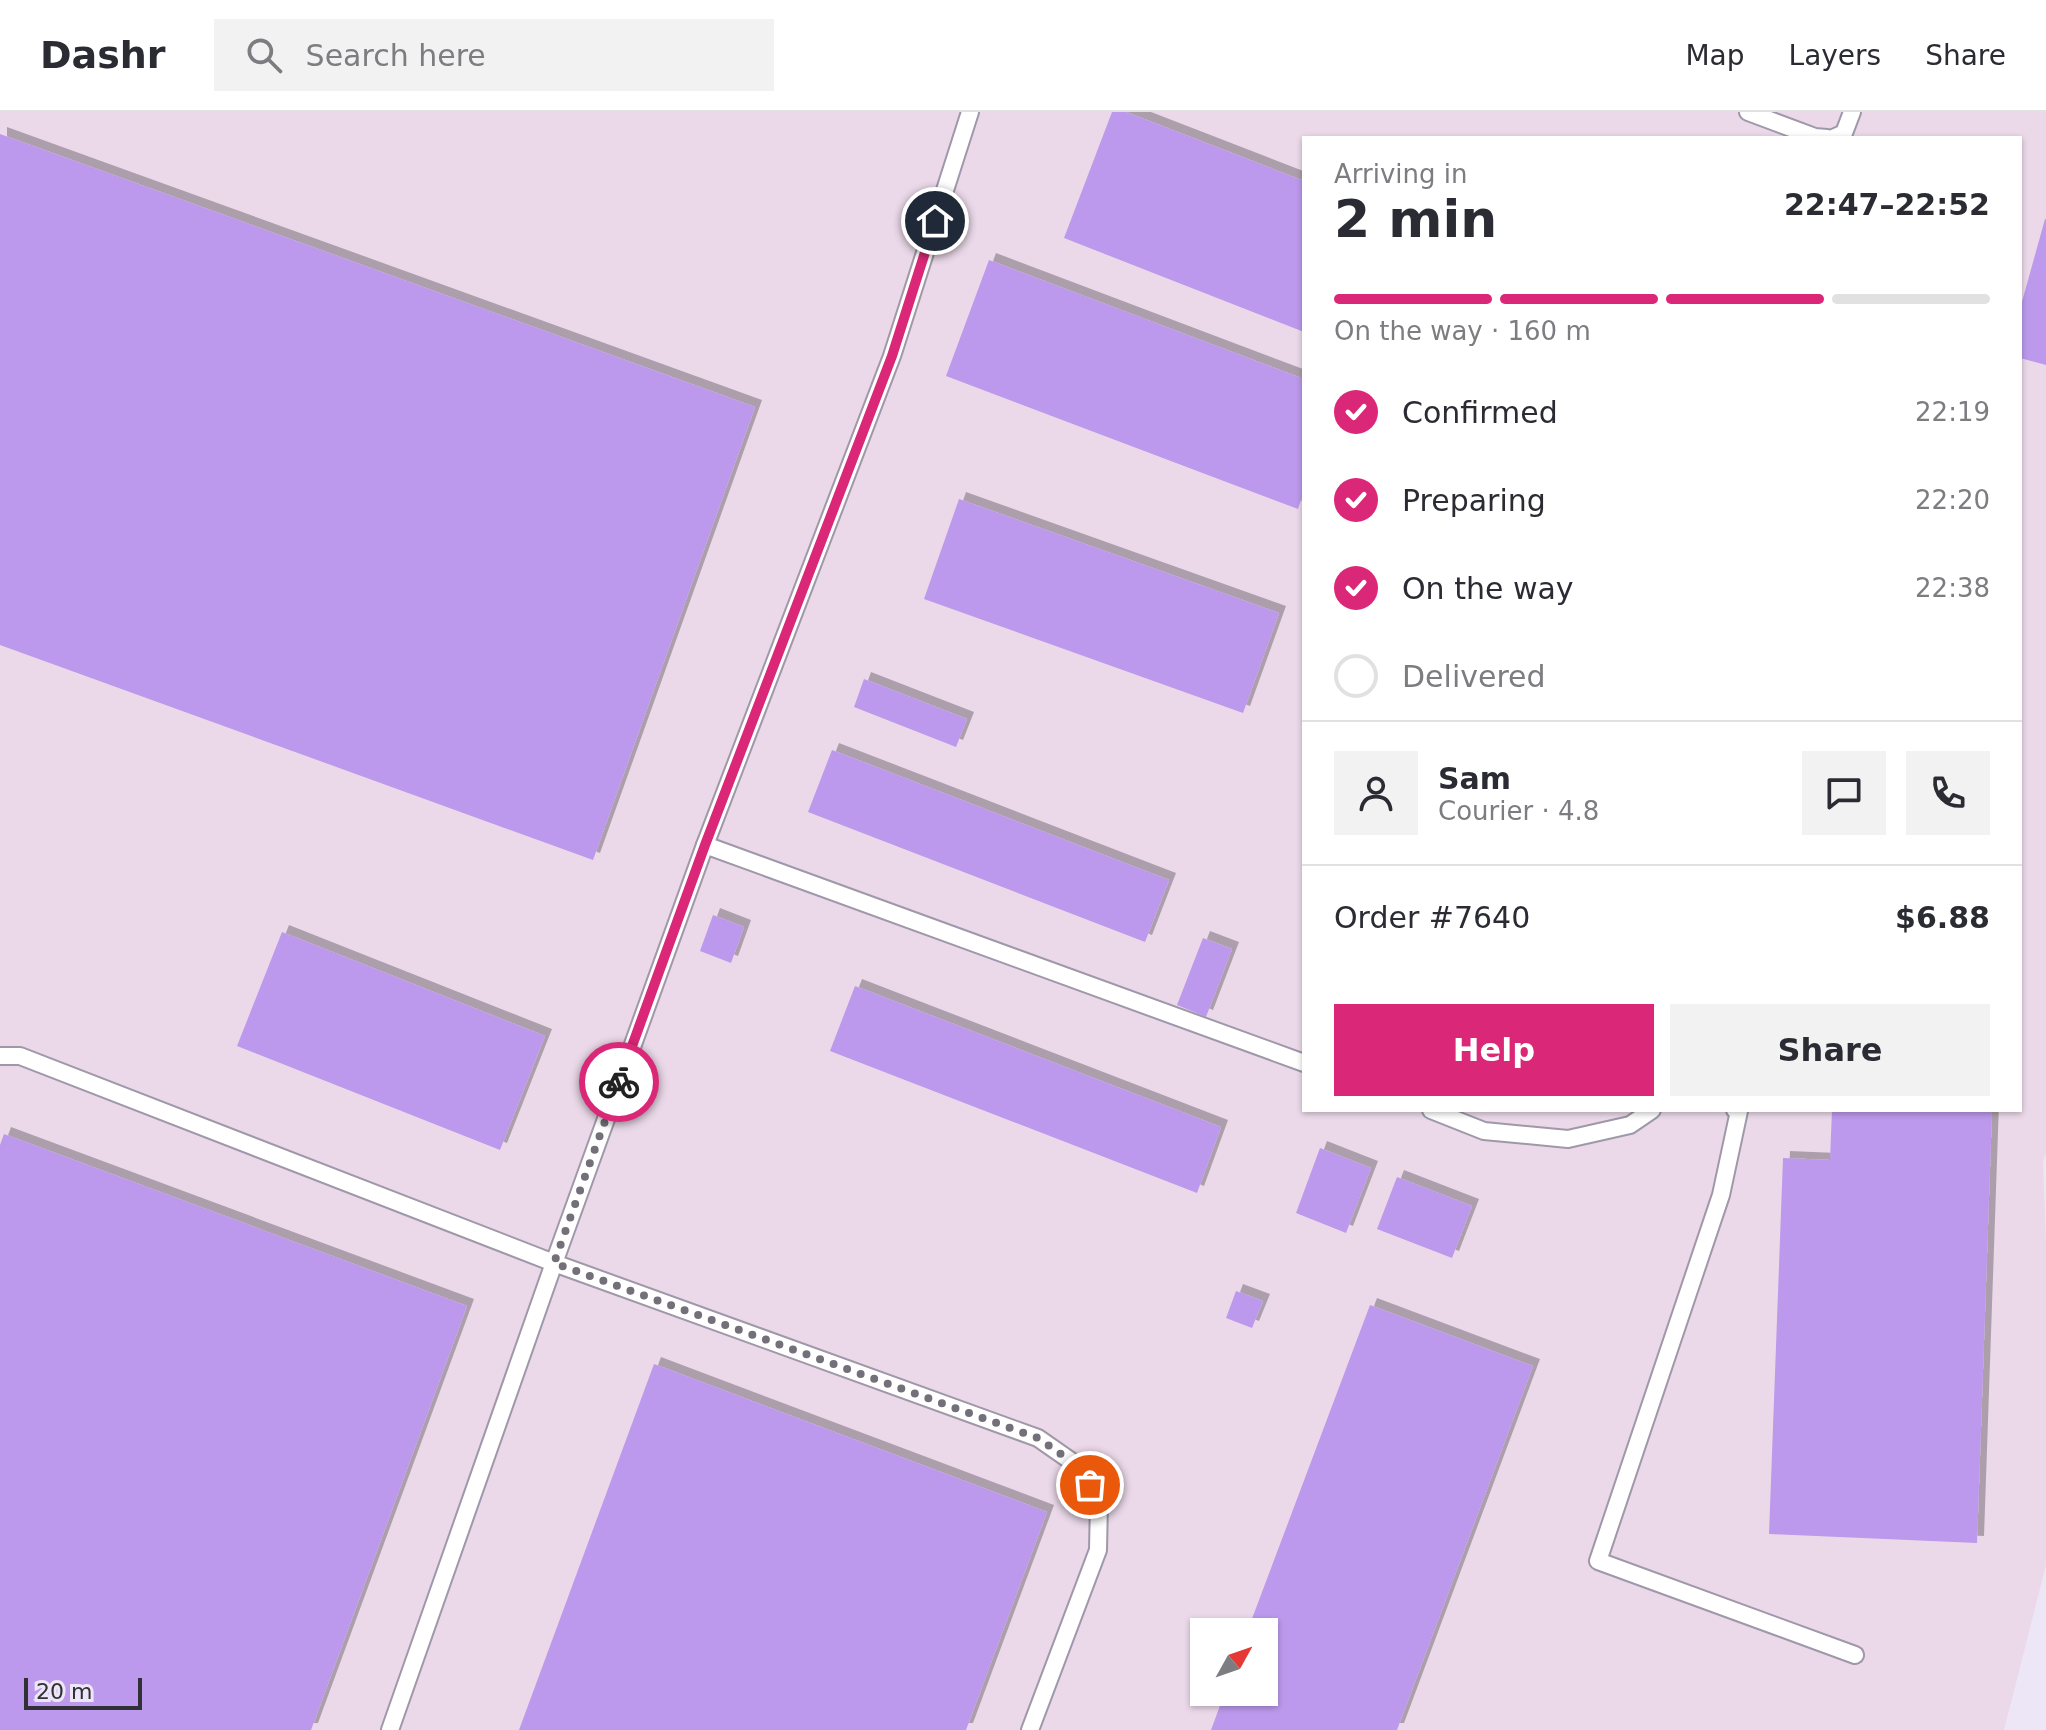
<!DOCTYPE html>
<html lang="en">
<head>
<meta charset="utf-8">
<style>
  body { margin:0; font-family:"DejaVu Sans",sans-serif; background:#f2f2f3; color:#2b2b33; height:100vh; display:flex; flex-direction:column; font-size:30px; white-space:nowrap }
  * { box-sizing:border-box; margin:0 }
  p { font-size:26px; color:#7c7c81 }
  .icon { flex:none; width:44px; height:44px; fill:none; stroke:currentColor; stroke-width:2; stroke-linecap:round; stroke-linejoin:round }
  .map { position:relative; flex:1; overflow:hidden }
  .side { position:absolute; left:1302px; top:24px; width:720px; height:976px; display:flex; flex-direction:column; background:#fff; border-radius:0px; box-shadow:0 2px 6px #0004 }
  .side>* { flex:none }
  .needle { width:52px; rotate:50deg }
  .buttons { position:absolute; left:1190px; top:1506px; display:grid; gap:16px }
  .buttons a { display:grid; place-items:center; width:88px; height:88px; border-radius:0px; background:#fff; box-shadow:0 2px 6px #0004; font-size:40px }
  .scale { position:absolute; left:24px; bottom:20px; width:118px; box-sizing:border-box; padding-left:8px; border:4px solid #323037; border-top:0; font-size:22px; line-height:28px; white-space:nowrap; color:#323037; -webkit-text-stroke:6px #ece6f7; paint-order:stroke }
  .pin { position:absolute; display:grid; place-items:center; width:68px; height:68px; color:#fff; margin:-34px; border:4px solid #fff; border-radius:50%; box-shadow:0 2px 8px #0007 }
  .courier { position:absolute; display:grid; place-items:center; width:80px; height:80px; margin:-40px; border:6px solid #db2777; border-radius:50%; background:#fff; color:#222; box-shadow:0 2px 10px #0007 }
  .overview em { font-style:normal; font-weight:700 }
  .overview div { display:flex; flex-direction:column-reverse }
  .overview { display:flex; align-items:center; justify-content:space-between; height:136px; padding:0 32px }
  h1 { font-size:52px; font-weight:700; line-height:60px }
  .bar { display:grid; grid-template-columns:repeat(4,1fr); gap:12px 8px; align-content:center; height:96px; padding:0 32px }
  .bar i { height:10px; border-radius:6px; background:#e1e1e2 }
  .bar .active { background:#db2777 }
  .bar p { grid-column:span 4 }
  .line { display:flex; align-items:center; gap:20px; padding:0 32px; border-top:2px solid #e1e1e2 }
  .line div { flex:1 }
  .round { display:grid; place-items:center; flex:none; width:84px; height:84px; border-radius:0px; background:#f2f2f3 }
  ol { padding:0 32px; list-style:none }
  li { display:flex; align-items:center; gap:24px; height:88px }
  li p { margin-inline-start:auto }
  li .icon { padding:8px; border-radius:50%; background:#db2777; color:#fff; stroke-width:4 }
  li:last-child { color:#7c7c81 }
  li i { width:44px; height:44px; border:4px solid #e1e1e2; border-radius:50% }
  .action { display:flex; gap:16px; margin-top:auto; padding:16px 32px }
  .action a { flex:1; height:92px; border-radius:0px; background:#db2777; color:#fff; font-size:32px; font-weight:700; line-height:92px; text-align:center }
  .action a+a { background:#f2f2f3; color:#2b2b33 }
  header { display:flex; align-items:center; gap:48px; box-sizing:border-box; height:112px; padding:0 40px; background:#fff; border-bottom:2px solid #e1e1e2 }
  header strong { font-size:38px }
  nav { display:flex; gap:44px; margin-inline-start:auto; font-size:28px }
  .search { width:560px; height:72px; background:#f2f2f3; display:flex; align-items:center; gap:20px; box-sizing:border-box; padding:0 28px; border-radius:0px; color:#7c7c81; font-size:30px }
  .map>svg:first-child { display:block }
  .industrial { fill:#ebd9e9; fill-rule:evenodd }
  .building { fill:#bc99ec; filter:url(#shadow) }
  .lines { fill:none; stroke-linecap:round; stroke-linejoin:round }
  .service-casing { stroke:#9e98a8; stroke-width:20 }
  .service { stroke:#fff; stroke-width:16 }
  .done { stroke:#73707a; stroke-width:8; stroke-dasharray:0 14.4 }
  .route { stroke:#db2777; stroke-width:10 }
</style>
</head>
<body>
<header>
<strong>Dashr</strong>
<div class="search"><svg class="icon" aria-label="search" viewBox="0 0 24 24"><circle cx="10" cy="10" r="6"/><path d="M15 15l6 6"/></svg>Search here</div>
<nav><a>Map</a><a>Layers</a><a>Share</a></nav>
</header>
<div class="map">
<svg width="2046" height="1618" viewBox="0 0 2046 1618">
  <defs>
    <filter id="shadow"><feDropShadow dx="7" dy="-7" stdDeviation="0" flood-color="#0004"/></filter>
  </defs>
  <rect width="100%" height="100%" fill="#ece6f7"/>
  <path class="industrial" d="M0,0H2046V1042L2043,1049L2046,1128V1453L2004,1618H0ZM1304,26H2020V998H1304ZM1204,1520H1264V1580H1204Z"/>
  <g class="building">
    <path d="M1112,0H1126L1304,69V220L1064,126Z"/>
    <path d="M0,22L755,295L593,748L0,533Z"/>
    <path d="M2045,107H2046V253L2020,246V197Z"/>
    <path d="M989,148L1304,267V379L1298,397L946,264Z"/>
    <path d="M959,387L1279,501L1243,601L924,487Z"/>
    <path d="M864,567L967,607L956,635L854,595Z"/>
    <path d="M832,638L1169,768L1145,830L808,700Z"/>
    <path d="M713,803L744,815L731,851L700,839Z"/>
    <path d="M282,820L545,924L500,1038L237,934Z"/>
    <path d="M1203,826L1232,837L1206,905L1177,893Z"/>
    <path d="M855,874L1221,1015L1197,1081L830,939Z"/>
    <path d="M1832,998H1992L1977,1431L1769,1422L1783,1046L1830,1048Z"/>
    <path d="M4,1022L467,1194L311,1618H0V1033Z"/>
    <path d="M1320,1036L1371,1056L1346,1121L1296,1101Z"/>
    <path d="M1397,1065L1472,1094L1452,1146L1377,1117Z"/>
    <path d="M1236,1179L1263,1189L1252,1216L1226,1206Z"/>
    <path d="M1370,1193L1533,1254L1397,1618H1211L1225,1580H1264V1520H1247Z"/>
    <path d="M654,1252L1047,1400L966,1618H519Z"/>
  </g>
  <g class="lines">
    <defs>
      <g id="service">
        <path d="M1748,0L1815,25L1827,26"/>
        <path d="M1833,26L1844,21L1852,0"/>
        <path d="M705,733L1304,951"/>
        <path d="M0,944H20L554,1151L1038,1326L1081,1356L1099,1390L1098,1438L1030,1618"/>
        <path d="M1431,998L1484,1019L1568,1027L1630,1013L1652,998"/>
        <path d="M1735,998L1739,999L1721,1083L1598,1449L1855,1543"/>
        <path d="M390,1618L554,1151L705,733L892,244L970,0"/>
      </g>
    </defs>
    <use href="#service" class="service-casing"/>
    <use href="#service" class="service"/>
  </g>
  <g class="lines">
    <path class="done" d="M619,970L554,1151L1038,1326L1081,1356L1090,1373"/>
    <path class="route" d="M619,970L705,733L892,244L935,109"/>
  </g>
</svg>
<div class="buttons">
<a><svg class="needle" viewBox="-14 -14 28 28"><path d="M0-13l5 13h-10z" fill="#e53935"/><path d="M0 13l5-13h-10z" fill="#7c7c81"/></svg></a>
</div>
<div class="scale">20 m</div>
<div class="pin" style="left:1090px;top:1373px;background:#ea580c"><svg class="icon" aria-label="bag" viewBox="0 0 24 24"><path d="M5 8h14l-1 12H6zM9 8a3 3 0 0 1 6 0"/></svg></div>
<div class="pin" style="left:935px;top:109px;background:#1f2937"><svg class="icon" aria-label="home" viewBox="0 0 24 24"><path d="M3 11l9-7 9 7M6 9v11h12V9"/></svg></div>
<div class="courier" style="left:619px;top:970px"><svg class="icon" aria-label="bike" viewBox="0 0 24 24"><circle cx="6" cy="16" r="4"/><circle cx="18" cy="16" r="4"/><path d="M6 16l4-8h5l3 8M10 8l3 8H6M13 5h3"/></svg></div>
<section class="side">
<div class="overview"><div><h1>2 min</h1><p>Arriving in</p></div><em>22:47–22:52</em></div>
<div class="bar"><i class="active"></i><i class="active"></i><i class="active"></i><i></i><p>On the way · 160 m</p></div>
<ol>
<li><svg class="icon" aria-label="check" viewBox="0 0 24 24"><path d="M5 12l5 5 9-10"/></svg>Confirmed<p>22:19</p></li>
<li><svg class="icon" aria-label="check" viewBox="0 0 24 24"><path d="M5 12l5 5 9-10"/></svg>Preparing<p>22:20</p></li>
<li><svg class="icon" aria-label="check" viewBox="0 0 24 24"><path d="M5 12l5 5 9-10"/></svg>On the way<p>22:38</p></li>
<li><i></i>Delivered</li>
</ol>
<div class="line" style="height:144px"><a class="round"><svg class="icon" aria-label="person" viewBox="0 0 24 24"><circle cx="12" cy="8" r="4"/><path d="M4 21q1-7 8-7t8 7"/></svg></a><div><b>Sam</b><p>Courier · 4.8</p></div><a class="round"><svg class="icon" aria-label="chat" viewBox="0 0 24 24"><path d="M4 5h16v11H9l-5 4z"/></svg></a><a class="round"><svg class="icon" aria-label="phone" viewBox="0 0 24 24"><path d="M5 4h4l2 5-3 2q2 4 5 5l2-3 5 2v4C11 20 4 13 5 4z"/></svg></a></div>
<div class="line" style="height:104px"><div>Order #7640</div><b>$6.88</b></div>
<div class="action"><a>Help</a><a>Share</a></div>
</section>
</div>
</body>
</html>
